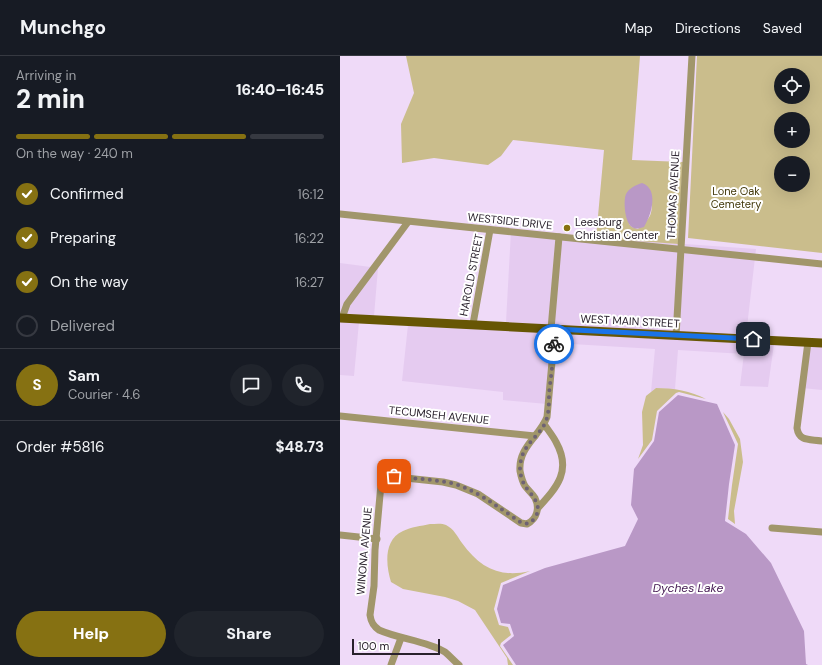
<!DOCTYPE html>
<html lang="en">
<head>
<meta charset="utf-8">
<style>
  body { margin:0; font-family:"DM Sans",sans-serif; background:#20242c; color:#f1f3f6; height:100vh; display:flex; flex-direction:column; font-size:15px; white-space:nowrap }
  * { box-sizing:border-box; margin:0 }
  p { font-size:13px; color:#9ea1a6 }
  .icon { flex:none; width:22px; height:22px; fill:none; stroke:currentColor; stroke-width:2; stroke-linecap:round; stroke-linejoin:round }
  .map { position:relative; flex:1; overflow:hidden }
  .drawer { display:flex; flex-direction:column; background:#171b24; width:340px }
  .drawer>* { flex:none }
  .controls { position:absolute; left:434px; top:12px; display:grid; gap:8px }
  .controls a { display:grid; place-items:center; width:36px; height:36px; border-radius:50%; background:#171b24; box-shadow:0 4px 16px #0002; font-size:20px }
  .scale { position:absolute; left:12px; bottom:10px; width:88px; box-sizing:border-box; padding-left:4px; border:2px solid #29212c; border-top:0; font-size:11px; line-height:14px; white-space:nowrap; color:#29212c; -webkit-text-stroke:3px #fff; paint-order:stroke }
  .pin { position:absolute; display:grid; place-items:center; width:34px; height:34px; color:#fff; margin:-17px; border-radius:8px; box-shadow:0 2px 6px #0006 }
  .courier { position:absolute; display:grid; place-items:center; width:40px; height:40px; margin:-20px; border:3px solid #1a73e8; border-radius:50%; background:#fff; color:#222; box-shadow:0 1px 5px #0007 }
  .headline em { font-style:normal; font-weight:800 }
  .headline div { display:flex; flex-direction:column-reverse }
  .headline { display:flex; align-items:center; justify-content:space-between; height:68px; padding:0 16px }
  h1 { font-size:26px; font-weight:800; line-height:30px }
  .bar { display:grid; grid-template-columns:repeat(4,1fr); gap:6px 4px; align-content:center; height:48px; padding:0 16px }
  .bar i { height:5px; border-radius:3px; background:#363941 }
  .bar .on { background:#867112 }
  .bar p { grid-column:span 4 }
  .line { display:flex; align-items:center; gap:10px; padding:0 16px; border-top:1px solid #363941 }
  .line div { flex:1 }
  .round { display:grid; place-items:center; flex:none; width:42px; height:42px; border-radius:21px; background:#20242c }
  ol { padding:0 16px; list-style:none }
  li { display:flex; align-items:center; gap:12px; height:44px }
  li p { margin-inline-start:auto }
  li .icon { padding:4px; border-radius:50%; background:#867112; color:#fff; stroke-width:4 }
  li:last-child { color:#9ea1a6 }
  li i { width:22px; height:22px; border:2px solid #363941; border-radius:50% }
  .action { display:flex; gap:8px; margin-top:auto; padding:8px 16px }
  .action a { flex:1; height:46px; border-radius:24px; background:#867112; color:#fff; font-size:16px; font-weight:800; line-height:46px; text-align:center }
  .action a+a { background:#20242c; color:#f1f3f6 }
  header { display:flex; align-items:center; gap:24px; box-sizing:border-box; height:56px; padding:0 20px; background:#171b24; border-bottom:1px solid #363941 }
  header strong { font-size:19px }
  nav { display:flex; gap:22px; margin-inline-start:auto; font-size:14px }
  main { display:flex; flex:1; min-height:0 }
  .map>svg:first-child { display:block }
  .built { fill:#e5cbf0 }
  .green { fill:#cabd8c; fill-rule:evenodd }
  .water { fill:#b998c6 }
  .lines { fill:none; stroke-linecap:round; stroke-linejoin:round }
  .minor { stroke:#a1966b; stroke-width:7 }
  .major { stroke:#675604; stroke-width:9 }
  .done { stroke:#6e6273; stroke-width:4; stroke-dasharray:0 7.2 }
  .route { stroke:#1a73e8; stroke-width:5 }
  .poi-dot { fill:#867112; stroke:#fff; stroke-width:1.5 }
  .labels { text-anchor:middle; stroke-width:4; stroke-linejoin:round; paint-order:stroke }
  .park-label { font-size:11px; fill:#43390b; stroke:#fff }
  .street-label { font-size:11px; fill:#29212c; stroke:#fff }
  .poi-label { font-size:11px; fill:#29212c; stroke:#fff; text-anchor:start }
  .water-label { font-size:12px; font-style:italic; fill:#441952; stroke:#fff }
</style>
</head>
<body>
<header>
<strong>Munchgo</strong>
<nav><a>Map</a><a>Directions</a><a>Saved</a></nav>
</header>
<main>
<section class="drawer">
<div class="headline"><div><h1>2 min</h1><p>Arriving in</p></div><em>16:40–16:45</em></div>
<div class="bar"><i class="on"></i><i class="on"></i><i class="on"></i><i></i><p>On the way · 240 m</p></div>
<ol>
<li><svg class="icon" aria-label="check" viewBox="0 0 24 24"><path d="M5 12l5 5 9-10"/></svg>Confirmed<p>16:12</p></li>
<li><svg class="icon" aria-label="check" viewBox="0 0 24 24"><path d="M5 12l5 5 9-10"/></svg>Preparing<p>16:22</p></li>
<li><svg class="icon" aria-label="check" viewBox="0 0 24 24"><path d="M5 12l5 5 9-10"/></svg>On the way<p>16:27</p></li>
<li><i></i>Delivered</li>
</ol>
<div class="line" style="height:72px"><b class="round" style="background:#867112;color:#fff">S</b><div><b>Sam</b><p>Courier · 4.6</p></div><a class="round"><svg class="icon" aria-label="chat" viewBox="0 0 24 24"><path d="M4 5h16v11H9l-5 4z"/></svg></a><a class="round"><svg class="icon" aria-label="phone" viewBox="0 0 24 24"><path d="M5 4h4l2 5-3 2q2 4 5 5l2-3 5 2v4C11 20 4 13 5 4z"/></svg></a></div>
<div class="line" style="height:52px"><div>Order #5816</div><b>$48.73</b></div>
<div class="action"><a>Help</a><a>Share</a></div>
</section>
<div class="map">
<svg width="482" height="609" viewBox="0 0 482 609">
  <rect width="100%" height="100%" fill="#efdaf8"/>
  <g class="built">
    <path d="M171,175L339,188L333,276L166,266Z"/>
    <path d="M345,188L416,193L407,271L430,281L339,276Z"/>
    <path d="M0,207L38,212L34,260L0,258Z"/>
    <path d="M0,265L19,266L14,320L0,319Z"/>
    <path d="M68,269L434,288L428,331L400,330L404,298L338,294L335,333L316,332L311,336L315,293L215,287L207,348L163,344V336L62,325Z"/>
    <path d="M465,289L482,290V334L462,332Z"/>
  </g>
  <g class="green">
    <path d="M66,0H300L292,104L343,106L338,188L256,182L264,94L173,84L161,100L148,109L94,102L62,107L61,68L74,37ZM312,143C312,160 311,161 298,173L292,171L289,168Z"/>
    <path d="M357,0H482V197L348,182ZM441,19H463V41H441ZM441,63H463V85H441ZM441,107H463V129H441Z"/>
    <path d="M316,332C333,332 351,335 366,343L339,336L336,337L317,355L312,384L298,403L303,389L302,356L306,340Z"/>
    <path d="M383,356L389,363L400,383L403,406L394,455L395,468L388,463L392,429L398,388Z"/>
    <path d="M90,468C95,468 102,467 106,469C114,473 117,480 122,487C140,512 160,522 190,515L161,527L154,553L159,569L168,571L171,579L161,587L160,590L173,609H168L167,602L135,554L118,545L105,541L63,533L51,526C46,510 43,484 63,475C71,471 81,470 90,468Z"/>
  </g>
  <g class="water">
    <path d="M302,127C319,133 312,158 304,171C300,172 296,174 292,171C285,167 283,145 286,138C289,132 296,129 302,127Z"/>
    <path d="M338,339L377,348L395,389L389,428L385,465L406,478L431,507L464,575L466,608L468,609H176L163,589L174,580L170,568L161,567L157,553L163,529L205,512L285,490L298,463L291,449L294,413L314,385L319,356Z"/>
  </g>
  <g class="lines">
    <g class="minor">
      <path d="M0,158L482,208"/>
      <path d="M2,262L7,248L68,166"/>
      <path d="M133,268L150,174"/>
      <path d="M211,273L219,181"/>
      <path d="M336,280L352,0"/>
      <path d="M468,286L457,372C459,386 470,383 482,385"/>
      <path d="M0,360L195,380"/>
      <path d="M198,452C217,431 232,415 216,386C213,380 208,374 204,368"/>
      <path d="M432,472L482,476"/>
      <path d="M0,479L37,483"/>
      <path d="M51,609L61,582"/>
      <path d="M119,609C114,605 110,600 105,596C87,585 59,583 39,574C33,570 31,566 30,559L34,530L35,494L41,428L47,420L103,426L116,429L138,438L181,467L187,468C197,463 200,452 195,442C192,437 188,434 185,430C182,425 181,420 180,415C178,391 200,380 207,361L215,273"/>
    </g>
    <path class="major" d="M0,262L482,287"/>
  </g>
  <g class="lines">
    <path class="done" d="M54,420C74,423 95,423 115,428C140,436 160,453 182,467C186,468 189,468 193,464C205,451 192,440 185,430C182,425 180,418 180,412C181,386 201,382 207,362C209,354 209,345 209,337C211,321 213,305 214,288"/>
    <path class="route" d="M214,288L215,273L413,283"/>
  </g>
  <circle class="poi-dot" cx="227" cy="172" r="4"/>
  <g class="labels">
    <g class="park-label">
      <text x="396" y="139">Lone Oak<tspan x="396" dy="13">Cemetery</tspan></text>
    </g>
    <g class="street-label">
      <text transform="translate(333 139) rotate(-87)" y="4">THOMAS AVENUE</text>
      <text transform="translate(170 165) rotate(6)" y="4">WESTSIDE DRIVE</text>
      <text transform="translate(131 219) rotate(-79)" y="4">HAROLD STREET</text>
      <text transform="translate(290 265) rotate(3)" y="4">WEST MAIN STREET</text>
      <text transform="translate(99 359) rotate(6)" y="4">TECUMSEH AVENUE</text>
      <text transform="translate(24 495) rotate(-85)" y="4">WINONA AVENUE</text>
    </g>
    <g class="poi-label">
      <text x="235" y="170">Leesburg<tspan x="235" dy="13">Christian Center</tspan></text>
    </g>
    <g class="water-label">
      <text x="348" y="536">Dyches Lake</text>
    </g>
  </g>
</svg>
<div class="controls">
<a><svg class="icon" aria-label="locate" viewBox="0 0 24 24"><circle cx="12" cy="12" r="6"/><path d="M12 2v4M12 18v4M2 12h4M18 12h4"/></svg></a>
<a>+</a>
<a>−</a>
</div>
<div class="scale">100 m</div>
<div class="pin" style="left:54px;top:420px;background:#ea580c"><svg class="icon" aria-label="bag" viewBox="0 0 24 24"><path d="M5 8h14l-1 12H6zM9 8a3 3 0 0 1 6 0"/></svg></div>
<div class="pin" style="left:413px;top:283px;background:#1f2937"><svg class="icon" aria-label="home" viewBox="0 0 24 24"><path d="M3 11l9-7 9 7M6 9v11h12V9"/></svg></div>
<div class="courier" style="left:214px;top:288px"><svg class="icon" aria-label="bike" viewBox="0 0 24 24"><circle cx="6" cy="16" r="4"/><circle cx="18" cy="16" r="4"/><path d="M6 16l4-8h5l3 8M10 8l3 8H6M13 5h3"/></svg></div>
</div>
</main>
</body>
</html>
